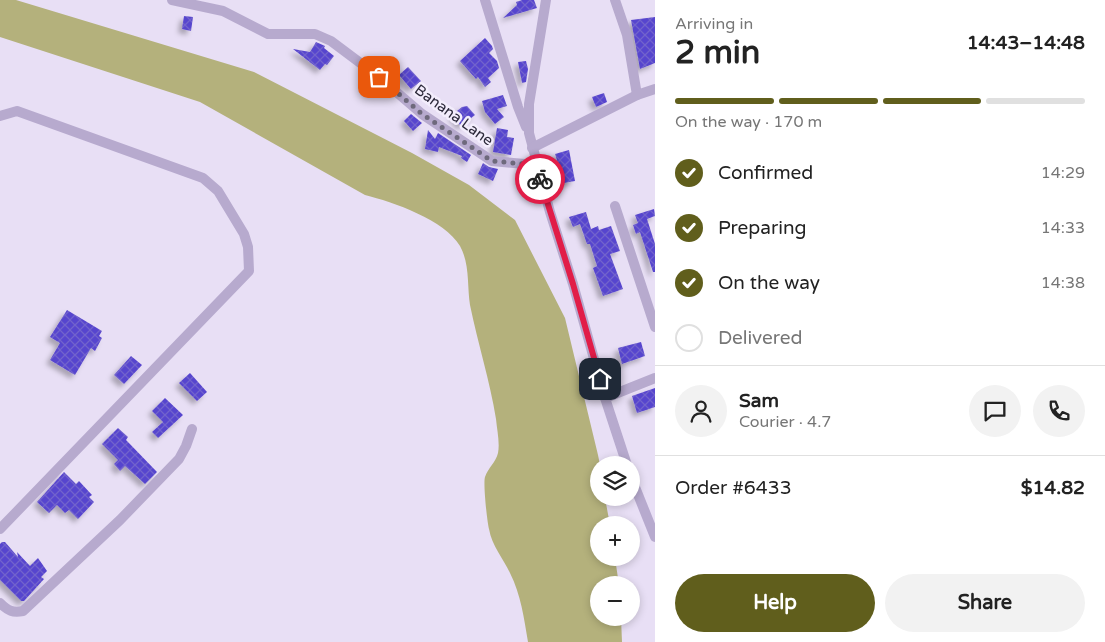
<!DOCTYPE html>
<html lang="en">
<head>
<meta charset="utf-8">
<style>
  body { margin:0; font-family:"Varela Round",sans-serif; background:#f2f2f2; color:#222; height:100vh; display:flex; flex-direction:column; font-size:19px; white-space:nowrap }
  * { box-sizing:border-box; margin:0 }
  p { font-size:16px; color:#767676 }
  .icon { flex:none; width:28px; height:28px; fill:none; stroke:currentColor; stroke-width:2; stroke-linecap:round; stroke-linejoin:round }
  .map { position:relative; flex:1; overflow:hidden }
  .sheet { display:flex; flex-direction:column; background:#fff; width:450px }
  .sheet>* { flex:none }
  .controls { position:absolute; left:590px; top:456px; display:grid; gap:10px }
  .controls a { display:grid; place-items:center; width:50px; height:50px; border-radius:50%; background:#fff; box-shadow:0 2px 8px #0003; font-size:25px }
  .pin { position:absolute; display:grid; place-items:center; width:42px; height:42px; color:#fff; margin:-21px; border-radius:10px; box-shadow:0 2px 8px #0006 }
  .courier { position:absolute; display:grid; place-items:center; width:50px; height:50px; margin:-25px; border:4px solid #e11d48; border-radius:50%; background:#fff; color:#222; box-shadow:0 1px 6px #0007 }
  .overview em { font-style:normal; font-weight:800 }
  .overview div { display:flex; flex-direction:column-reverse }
  .overview { display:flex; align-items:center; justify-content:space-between; height:85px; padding:0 20px }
  h1 { font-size:32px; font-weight:800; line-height:38px }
  .bar { display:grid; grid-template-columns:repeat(4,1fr); gap:8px 5px; align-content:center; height:60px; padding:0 20px }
  .bar i { height:6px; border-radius:4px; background:#e0e0e0 }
  .bar .current { background:#605e1c }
  .bar p { grid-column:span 4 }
  .line { display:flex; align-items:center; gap:12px; padding:0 20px; border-top:1px solid #e0e0e0 }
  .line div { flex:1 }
  .round { display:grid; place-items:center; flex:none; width:52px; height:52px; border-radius:26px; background:#f2f2f2 }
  ol { padding:0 20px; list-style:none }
  li { display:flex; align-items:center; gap:15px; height:55px }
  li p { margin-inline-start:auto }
  li .icon { padding:5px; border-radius:50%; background:#605e1c; color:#fff; stroke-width:4 }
  li:last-child { color:#767676 }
  li i { width:28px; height:28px; border:2px solid #e0e0e0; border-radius:50% }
  .cta { display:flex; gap:10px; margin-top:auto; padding:10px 20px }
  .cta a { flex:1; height:58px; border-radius:30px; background:#605e1c; color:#fff; font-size:20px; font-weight:800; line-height:58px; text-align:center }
  .cta a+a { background:#f2f2f2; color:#222 }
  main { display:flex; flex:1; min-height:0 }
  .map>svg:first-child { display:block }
  .water { fill:#b4b17c }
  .building { fill:url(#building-cross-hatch); filter:url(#shadow) }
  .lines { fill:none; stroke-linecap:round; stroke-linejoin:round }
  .minor { stroke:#b7aace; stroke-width:10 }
  .done { stroke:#6e697c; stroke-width:5; stroke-dasharray:0 9 }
  .route { stroke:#e11d48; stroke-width:6 }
  .labels { text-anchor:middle; stroke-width:5; stroke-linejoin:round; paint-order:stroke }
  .street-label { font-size:15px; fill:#2d2a3b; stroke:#f3edfc }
</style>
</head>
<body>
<main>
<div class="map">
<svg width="655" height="642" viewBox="0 0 655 642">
  <defs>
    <pattern id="building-cross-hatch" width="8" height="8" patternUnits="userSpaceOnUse" patternTransform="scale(1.25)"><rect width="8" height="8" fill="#5744ce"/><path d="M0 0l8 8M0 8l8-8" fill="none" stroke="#7163cc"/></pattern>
    <filter id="shadow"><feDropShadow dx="-4" dy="4" stdDeviation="2.5" flood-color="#0004"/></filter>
  </defs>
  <rect width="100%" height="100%" fill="#e8dff5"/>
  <path class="water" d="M0,0H16L254,72L412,153L469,185L515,220L565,318L598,455L600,465L599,498H605L610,525H599V558H615L619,585H599V618H621L622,642H528C524,618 521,595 510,573C503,558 492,546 489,529C487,521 483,483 485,477C488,468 496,462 498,453C500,443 497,430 496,419C490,381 478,344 470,305C467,286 470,264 460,246C445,220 393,202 365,195L200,102L0,37Z"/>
  <g class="building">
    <path d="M522,0H534L537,8L503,18L517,5L516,2Z"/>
    <path d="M184,16L193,17L191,31L182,29Z"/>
    <path d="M655,17V63L640,69L631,20Z"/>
    <path d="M485,38L492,46L493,49L489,53L497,61L499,68L488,78L491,82L485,87L478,77L476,79L460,61Z"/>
    <path d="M316,42L325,46L324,48L334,56L327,65L325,64L320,70L293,49L310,52Z"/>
    <path d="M526,61L528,69L526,82L522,83L518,62Z"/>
    <path d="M408,67L421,81L411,89L399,75Z"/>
    <path d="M604,93L607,102L596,107L592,97Z"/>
    <path d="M503,95L507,106L497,109L504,117L495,124L485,112L482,101Z"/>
    <path d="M467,106L475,115L461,126L452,115L462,107Z"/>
    <path d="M411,114L422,123L413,131L404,121Z"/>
    <path d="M497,128L508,130L507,137L514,138L511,155L493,152Z"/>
    <path d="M428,130L435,139L438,133L471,155L467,162L461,158L462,156L439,147L438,152L425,149Z"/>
    <path d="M569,150L575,181L564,183L560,166H559L555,154Z"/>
    <path d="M483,163L489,167L498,169L493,181L478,174Z"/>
    <path d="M654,209L655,216L647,219L655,244V272H653L640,232L636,234L633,225L638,223L635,215Z"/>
    <path d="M586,212L591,229L598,226L599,230L611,226L620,251L610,254L623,289L603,296L593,268L597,266L590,244H587L580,224L573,227L569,217Z"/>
    <path d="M67,310L102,331L99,336L102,338L95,351L91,348L75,375L50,360L60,343L50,337Z"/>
    <path d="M641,342L645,356L622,364L618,348Z"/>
    <path d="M131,356L142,365L124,384L114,375Z"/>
    <path d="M190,373L207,392L197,401L179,383Z"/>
    <path d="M655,388V407L637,413L632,396Z"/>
    <path d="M165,398L183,415L158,438L152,432L163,422L152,411Z"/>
    <path d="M118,428L128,437L126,440L157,472L145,484L125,466L120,471L114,464L118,460L102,444Z"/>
    <path d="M64,472L76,484L79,481L92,495L89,497L94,502L78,519L69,510L65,513L57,505L49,513L37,502Z"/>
    <path d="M2,542H5L18,557L17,552L30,566L38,558L47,571L41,577L44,579L24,601H21L0,580V544Z"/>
  </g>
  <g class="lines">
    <g class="minor">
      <path d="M172,0L223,11L268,34H315L331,41L379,77L422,114L492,161L536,165"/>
      <path d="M485,0L518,107L526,127"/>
      <path d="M546,0L529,104V133L550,212L573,284L605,398L627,465"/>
      <path d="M615,0L627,35L637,95"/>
      <path d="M0,116L17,111L203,178L218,191L244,234L248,247L249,271L0,529"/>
      <path d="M532,148L637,95L655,89"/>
      <path d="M615,206L655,327"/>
      <path d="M605,398L655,378"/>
      <path d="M631,477L655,537"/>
      <path d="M0,603C8,611 13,613 23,611L120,520L179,459L186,446L192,429"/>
    </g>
  </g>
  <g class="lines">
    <path class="done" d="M379,77L422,114L492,161L536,165L540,179"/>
    <path class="route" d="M540,179L573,284L600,379"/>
  </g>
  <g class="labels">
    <g class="street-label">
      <text transform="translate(454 115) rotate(36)" y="5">Banana Lane</text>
    </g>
  </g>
</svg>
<div class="controls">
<a><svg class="icon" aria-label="layers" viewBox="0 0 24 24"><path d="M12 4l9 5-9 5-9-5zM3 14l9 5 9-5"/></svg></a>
<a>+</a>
<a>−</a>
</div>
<div class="pin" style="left:379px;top:77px;background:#ea580c"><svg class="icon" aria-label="bag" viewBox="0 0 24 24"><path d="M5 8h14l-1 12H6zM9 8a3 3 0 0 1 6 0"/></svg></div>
<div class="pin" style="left:600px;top:379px;background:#1f2937"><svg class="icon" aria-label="home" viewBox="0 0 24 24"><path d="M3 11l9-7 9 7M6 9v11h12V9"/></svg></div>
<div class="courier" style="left:540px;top:179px"><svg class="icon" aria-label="bike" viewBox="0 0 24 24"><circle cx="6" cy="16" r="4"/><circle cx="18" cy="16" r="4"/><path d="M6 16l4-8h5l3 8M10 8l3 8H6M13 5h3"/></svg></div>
</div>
<section class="sheet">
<div class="overview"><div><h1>2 min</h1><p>Arriving in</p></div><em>14:43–14:48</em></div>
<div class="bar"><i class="current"></i><i class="current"></i><i class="current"></i><i></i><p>On the way · 170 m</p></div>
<ol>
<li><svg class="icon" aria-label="check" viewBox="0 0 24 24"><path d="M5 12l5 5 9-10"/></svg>Confirmed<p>14:29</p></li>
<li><svg class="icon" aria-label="check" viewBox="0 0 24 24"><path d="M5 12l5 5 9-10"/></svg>Preparing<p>14:33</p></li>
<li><svg class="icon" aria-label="check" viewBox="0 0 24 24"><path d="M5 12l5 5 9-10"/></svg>On the way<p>14:38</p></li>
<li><i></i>Delivered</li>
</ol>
<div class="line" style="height:90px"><a class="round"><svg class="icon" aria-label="person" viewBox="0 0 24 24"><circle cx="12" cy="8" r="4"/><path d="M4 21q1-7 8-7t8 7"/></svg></a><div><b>Sam</b><p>Courier · 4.7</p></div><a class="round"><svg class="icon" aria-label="chat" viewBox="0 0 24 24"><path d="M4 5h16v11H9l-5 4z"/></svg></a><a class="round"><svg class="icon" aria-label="phone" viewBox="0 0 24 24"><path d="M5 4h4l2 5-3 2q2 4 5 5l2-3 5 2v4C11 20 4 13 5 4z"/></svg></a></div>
<div class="line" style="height:65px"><div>Order #6433</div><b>$14.82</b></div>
<div class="cta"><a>Help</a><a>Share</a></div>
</section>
</main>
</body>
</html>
